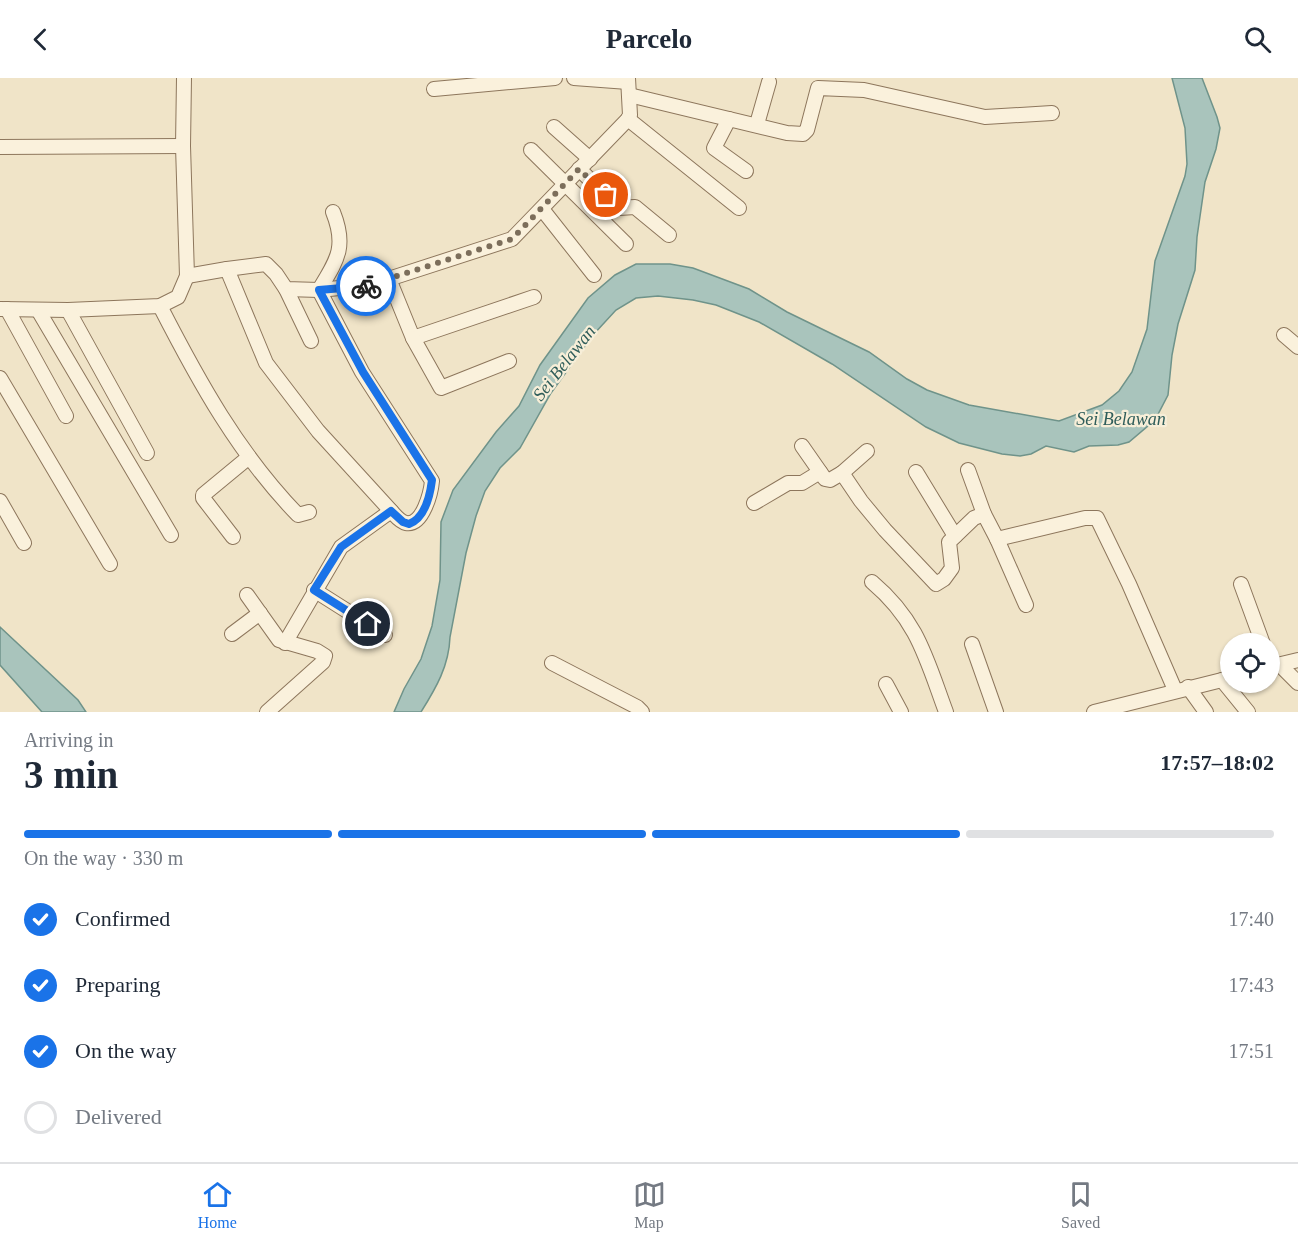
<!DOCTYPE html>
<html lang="en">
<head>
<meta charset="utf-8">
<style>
  body { margin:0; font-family:"Times New Roman",serif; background:#f6f6f7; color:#1f2937; height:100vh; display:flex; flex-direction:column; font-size:22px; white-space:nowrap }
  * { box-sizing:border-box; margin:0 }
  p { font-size:20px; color:#747a83 }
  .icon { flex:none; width:33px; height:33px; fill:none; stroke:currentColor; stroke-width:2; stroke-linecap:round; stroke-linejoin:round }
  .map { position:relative; height:634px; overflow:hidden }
  .side { display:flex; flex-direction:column; background:#fff; flex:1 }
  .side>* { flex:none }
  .controls { position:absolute; left:1220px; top:555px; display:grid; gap:12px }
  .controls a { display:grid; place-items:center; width:60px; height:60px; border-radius:50%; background:#fff; box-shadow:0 2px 4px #0004; font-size:30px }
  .pin { position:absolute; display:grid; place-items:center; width:51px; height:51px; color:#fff; margin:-26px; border:3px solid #fff; border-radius:50%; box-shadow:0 2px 6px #0007 }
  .courier { position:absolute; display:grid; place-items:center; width:60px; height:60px; margin:-30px; border:4px solid #1a73e8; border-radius:50%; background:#fff; color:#222; box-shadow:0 2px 8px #0007 }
  .head em { font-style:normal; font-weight:700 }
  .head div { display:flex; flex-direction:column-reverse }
  .head { display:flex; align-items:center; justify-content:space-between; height:102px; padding:0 24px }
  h1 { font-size:39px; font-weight:700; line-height:45px }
  .bar { display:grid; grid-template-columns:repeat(4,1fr); gap:9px 6px; align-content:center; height:72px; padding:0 24px }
  .bar i { height:8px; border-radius:4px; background:#e0e1e3 }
  .bar .active { background:#1a73e8 }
  .bar p { grid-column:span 4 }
  ol { padding:0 24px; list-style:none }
  li { display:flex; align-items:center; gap:18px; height:66px }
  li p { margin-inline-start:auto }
  li .icon { padding:6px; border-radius:50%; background:#1a73e8; color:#fff; stroke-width:4 }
  li:last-child { color:#747a83 }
  li i { width:33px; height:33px; border:3px solid #e0e1e3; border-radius:50% }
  header { display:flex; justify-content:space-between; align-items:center; height:78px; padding:0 24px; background:#fff; font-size:27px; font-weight:700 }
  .tabs { display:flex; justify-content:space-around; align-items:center; height:84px; border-top:2px solid #e0e1e3; background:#fff; font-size:16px; color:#747a83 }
  .tabs a { display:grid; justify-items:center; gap:3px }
  .tabs .active { color:#1a73e8 }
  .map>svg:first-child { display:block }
  .water { fill:#a9c4bc; stroke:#6f938a; stroke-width:1.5 }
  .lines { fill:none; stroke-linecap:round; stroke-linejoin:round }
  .minor-casing { stroke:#8d765c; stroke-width:16 }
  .minor { stroke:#faf1dc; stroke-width:14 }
  .done { stroke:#7c6e5b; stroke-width:6; stroke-dasharray:0 10.8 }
  .route { stroke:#1a73e8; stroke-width:8 }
  .labels { text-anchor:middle; stroke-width:4.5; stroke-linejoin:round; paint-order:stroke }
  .water-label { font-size:18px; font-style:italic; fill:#2f5d5a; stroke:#f7eed8 }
</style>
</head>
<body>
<header><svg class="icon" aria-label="back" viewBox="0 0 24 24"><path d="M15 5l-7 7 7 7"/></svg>Parcelo<svg class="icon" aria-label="search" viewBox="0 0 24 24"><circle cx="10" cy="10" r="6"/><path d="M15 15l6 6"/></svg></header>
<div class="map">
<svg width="1298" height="634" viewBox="0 0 1298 634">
  <rect width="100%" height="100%" fill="#f0e4c8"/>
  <g class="water">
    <path d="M1172,0H1202L1217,39L1220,50L1216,71L1205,104L1197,159L1195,192L1178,246L1172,277L1168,317L1155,342L1129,364L1118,367L1089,368L1074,374L1046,368L1031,376L1020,378L1002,376L959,365L926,349L832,286L759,244L716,227L693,222L658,218L636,220L616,232L593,257L551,315L520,370L500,390L485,413L476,438L466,475L450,559C449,588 436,610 421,634H394L404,611L421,581L432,548L440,502L441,444L453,412L496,354L519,328L540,287L588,220L615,197L636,186H670L693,190L749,211L787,234L869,274L907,301L927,312L969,327L1059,343L1102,327L1119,313L1132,294L1147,251L1155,183L1185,98L1187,86L1185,50Z"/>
    <path d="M0,549L78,622L86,634H42L0,587Z"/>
  </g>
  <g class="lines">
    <defs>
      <g id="minor">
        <path d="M574,0L628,4"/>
        <path d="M434,11L555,0"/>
        <path d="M629,17L787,55L803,56L807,52L818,10L864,12L985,39L1052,35"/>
        <path d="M628,41L739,130"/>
        <path d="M729,41L714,70L746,93"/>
        <path d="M757,46L769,4"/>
        <path d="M554,49L590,81"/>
        <path d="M0,69L183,68"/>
        <path d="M531,72L626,166"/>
        <path d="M579,91L619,130L635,129L669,157"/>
        <path d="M542,131L594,197"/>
        <path d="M227,191L266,186L276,196L286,211L319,212L370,207L512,161L628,41L630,37L628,0"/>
        <path d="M187,198L227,191L266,285L318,353L391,433C395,437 400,444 406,445C423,448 431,414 432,403L362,294L319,212"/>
        <path d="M389,201L413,260L534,219"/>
        <path d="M286,211L311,263"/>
        <path d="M319,212C337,182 347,169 333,134"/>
        <path d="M160,228C199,304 238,375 298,437L309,434"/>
        <path d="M0,231L68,232L160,228L178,219L187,198L183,68L184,0"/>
        <path d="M7,231L66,338"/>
        <path d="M38,232L171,457"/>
        <path d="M68,232L147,375"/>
        <path d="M1284,257L1298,269"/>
        <path d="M413,260L441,310L509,283"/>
        <path d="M0,300L110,486"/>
        <path d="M802,368L825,401L830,402L842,395L861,423L885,452L936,506L944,501L952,490L949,464L974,440L984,436"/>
        <path d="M968,392L984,436L997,461L1085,440H1097L1129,506L1175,612"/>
        <path d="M916,394L955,458"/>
        <path d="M842,395L867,373"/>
        <path d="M0,423L24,465"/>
        <path d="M754,425L788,405H802L820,394"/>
        <path d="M233,459L203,420V417L249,379"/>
        <path d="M997,461L1026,527"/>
        <path d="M872,504C918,543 926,580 946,634"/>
        <path d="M1241,506L1263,566"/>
        <path d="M314,512L385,557"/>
        <path d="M247,517L279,562L317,573L325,578L323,584L267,634"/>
        <path d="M232,556L260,535"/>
        <path d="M285,565L341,469L391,433"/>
        <path d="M972,566L996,634"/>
        <path d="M552,585L637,629L642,634"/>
        <path d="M1280,587L1298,605"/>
        <path d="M1269,589L1298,582"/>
        <path d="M1222,602L1248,634"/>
        <path d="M886,606L901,634"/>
        <path d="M1188,609L1206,634"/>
        <path d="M1094,634L1230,600"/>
      </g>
    </defs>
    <use href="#minor" class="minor-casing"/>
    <use href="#minor" class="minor"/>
  </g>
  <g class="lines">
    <path class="done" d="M366,208L512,161L579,91L606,117"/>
    <path class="route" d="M366,208L319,212L363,294L432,402C430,418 425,440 409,446L403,444L391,433L341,469L314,512L368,546"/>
  </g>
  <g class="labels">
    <g class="water-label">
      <text transform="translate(564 285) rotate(-52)" y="6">Sei Belawan</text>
      <text x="1121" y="347">Sei Belawan</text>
    </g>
  </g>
</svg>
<div class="controls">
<a><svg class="icon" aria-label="locate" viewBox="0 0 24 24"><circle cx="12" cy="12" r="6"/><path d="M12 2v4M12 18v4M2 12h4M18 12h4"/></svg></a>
</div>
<div class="pin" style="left:606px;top:117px;background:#ea580c"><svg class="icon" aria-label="bag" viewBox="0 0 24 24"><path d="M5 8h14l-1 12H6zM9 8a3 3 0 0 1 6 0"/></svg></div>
<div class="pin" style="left:368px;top:546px;background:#1f2937"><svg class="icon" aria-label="home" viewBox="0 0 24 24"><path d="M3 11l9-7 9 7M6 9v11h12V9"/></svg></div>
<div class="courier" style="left:366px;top:208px"><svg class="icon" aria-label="bike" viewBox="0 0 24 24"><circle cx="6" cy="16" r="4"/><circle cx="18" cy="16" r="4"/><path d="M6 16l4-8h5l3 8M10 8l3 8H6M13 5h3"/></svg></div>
</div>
<section class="side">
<div class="head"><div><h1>3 min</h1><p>Arriving in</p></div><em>17:57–18:02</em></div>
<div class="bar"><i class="active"></i><i class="active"></i><i class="active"></i><i></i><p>On the way · 330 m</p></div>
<ol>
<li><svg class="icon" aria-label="check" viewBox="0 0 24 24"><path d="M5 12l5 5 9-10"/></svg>Confirmed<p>17:40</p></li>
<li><svg class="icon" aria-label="check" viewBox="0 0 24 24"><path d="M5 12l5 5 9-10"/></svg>Preparing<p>17:43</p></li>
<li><svg class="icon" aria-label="check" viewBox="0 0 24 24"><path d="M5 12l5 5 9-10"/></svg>On the way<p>17:51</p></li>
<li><i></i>Delivered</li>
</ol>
</section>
<nav class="tabs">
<a class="active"><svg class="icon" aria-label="home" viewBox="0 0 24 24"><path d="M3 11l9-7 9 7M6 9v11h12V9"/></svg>Home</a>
<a><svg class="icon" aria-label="map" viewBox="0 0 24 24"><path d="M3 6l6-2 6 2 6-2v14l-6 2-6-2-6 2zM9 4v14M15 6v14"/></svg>Map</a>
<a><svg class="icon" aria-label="saved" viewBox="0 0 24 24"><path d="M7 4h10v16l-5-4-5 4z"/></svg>Saved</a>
</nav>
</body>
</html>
